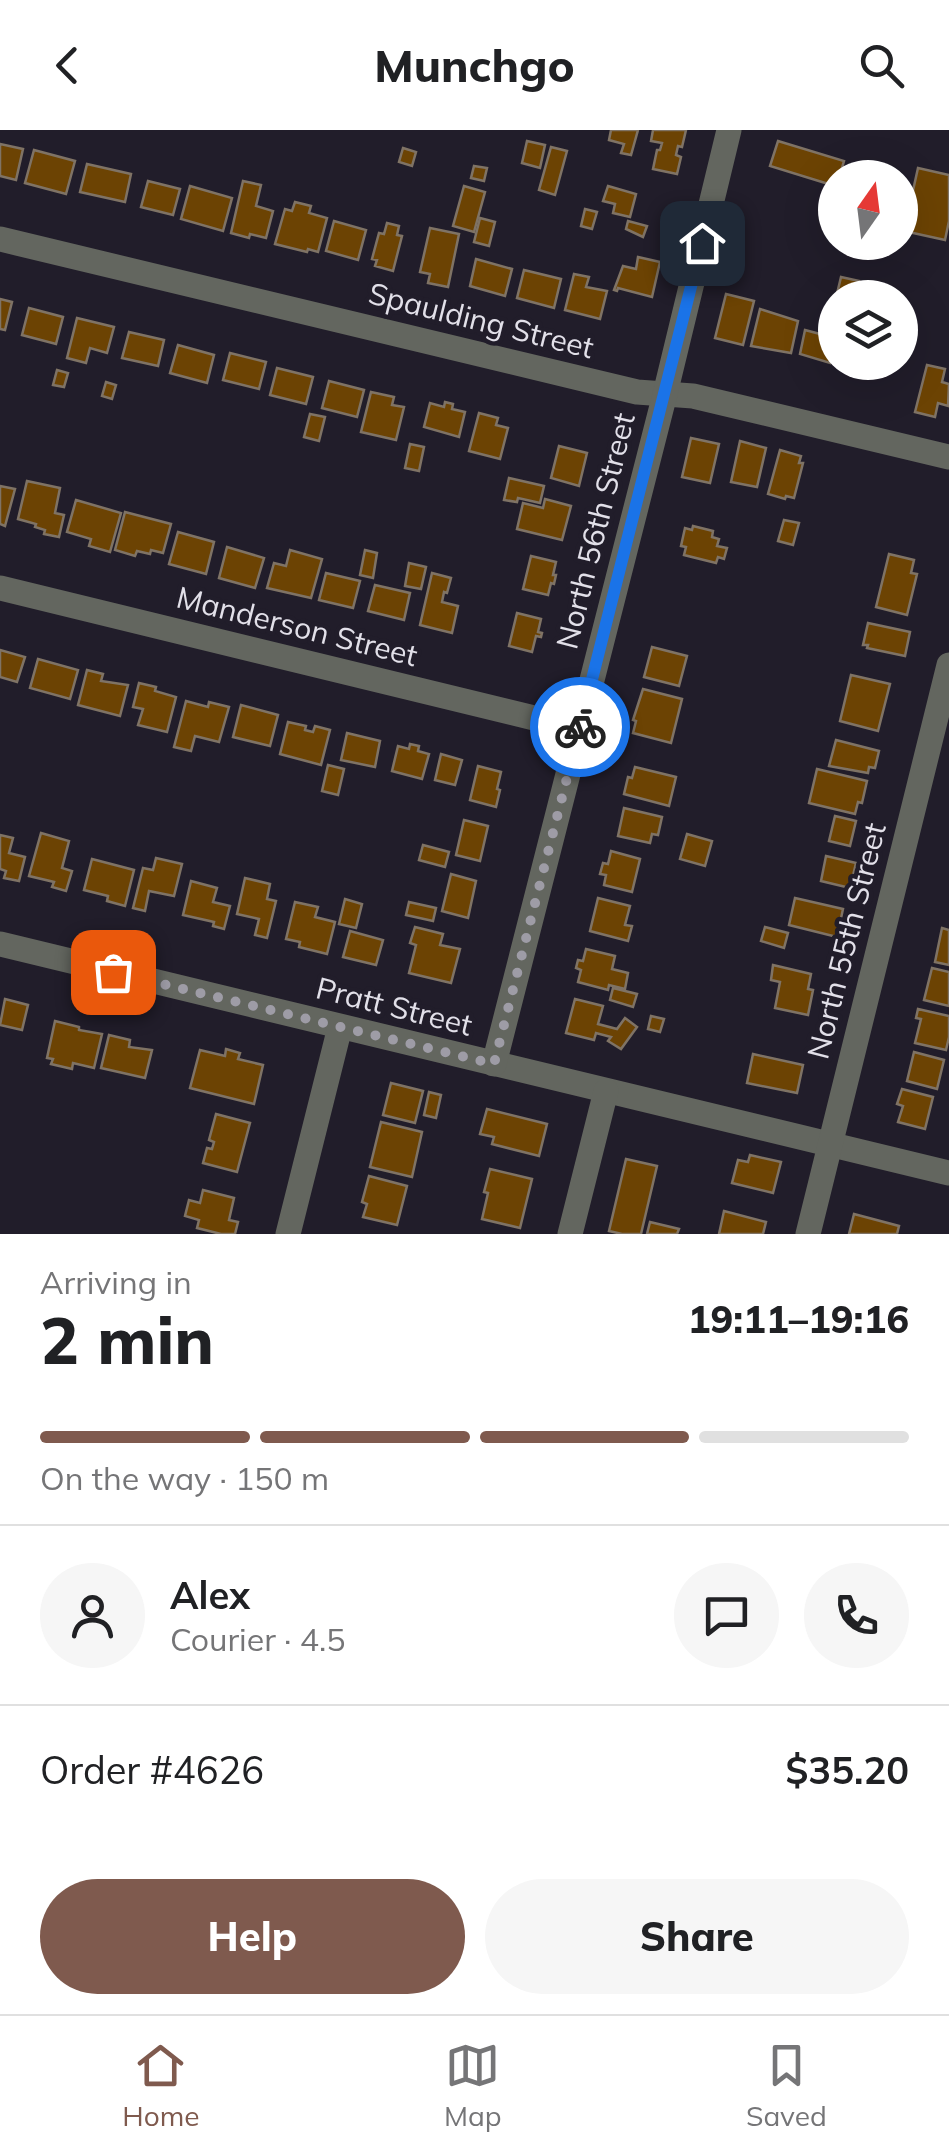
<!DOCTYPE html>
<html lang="en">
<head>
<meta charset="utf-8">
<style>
  body { margin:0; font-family:Mulish,sans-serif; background:#f6f6f6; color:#202124; height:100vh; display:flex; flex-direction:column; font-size:38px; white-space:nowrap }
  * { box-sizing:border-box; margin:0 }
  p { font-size:32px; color:#757577 }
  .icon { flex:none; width:55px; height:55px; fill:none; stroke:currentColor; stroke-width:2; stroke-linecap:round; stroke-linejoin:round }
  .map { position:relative; height:1104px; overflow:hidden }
  .drawer { display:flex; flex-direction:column; background:#fff; flex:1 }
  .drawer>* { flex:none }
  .needle { width:65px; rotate:14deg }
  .buttons { position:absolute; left:818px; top:30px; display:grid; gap:20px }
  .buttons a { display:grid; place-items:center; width:100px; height:100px; border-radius:50%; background:#fff; box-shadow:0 10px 40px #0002; font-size:50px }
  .pin { position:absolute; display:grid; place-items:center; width:85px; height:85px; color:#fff; margin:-42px; border-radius:20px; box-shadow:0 5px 15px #0006 }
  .courier { position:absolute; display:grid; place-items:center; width:100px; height:100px; margin:-50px; border:8px solid #1a73e8; border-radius:50%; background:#fff; color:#222; box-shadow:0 2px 12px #0007 }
  .head em { font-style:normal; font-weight:800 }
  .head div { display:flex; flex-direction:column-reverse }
  .head { display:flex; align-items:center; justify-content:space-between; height:170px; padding:0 40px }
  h1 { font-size:65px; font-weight:800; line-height:75px }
  .bar { display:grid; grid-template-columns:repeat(4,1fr); gap:15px 10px; align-content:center; height:120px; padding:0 40px }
  .bar i { height:12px; border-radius:8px; background:#e0e0e0 }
  .bar .active { background:#7f5a4e }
  .bar p { grid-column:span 4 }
  .line { display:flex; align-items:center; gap:25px; padding:0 40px; border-top:2px solid #e0e0e0 }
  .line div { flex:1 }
  .round { display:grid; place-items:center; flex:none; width:105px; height:105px; border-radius:52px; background:#f6f6f6 }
  .cta { display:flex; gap:20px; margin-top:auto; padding:20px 40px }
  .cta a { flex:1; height:115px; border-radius:60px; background:#7f5a4e; color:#fff; font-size:40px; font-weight:800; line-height:115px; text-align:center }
  .cta a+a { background:#f6f6f6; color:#202124 }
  header { display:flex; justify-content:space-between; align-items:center; height:130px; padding:0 40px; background:#fff; font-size:45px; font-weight:800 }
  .menu { display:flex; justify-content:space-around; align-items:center; height:140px; border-top:2px solid #e0e0e0; background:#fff; font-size:28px; color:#757577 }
  .menu a { display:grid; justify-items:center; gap:5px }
  .menu .active { color:#7f5a4e }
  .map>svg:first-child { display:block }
  .building { fill:#6c4303; stroke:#7f7365; stroke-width:2.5 }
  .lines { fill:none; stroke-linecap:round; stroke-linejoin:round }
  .minor { stroke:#63665f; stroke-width:25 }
  .done { stroke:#9e9ca6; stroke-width:10; stroke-dasharray:0 18 }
  .route { stroke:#1a73e8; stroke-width:12 }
  .labels { text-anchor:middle; stroke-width:9; stroke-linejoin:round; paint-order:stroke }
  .street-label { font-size:30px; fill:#e2e0e9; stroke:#211d2a }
</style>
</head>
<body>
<header><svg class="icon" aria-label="back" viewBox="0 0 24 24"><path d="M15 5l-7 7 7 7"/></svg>Munchgo<svg class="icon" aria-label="search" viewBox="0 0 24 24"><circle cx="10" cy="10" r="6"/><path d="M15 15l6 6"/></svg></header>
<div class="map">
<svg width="949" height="1104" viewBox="0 0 949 1104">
  <rect width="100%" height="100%" fill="#211d2a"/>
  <g class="building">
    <path d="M611,0H638L631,25L621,23L624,14L609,10Z"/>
    <path d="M653,0H686L682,17L678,16L676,25L681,27L677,44L653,39L657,20H660L662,13L651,11Z"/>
    <path d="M527,11L545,15L540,38L522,33Z"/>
    <path d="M778,11L844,31L839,48H835V56L770,36Z"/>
    <path d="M0,14L23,19L16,50L0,46Z"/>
    <path d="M551,17L567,21L555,65L539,60Z"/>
    <path d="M403,18L416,22L412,36L399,32Z"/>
    <path d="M34,20L75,31L66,64L25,53Z"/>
    <path d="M87,34L131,44L125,72L80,62Z"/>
    <path d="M474,36L487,38L484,51L471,48Z"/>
    <path d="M918,38L949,45V91L945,110L904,101Z"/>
    <path d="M148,51L180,59L173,85L141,77Z"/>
    <path d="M243,51L261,55L256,76L273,81L266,108L250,104L249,108L231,103Z"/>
    <path d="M190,56L232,68L223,101L181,89Z"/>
    <path d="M464,56L485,62L474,102L453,96Z"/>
    <path d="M608,56L636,64L630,87L613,83L615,74L603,71Z"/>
    <path d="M295,72L311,76L309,83L327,88L318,122L308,119L307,122L275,114L285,79L292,81Z"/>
    <path d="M585,79L597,82L592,99L581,96Z"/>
    <path d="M480,88L495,92L489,116L474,112Z"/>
    <path d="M334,91L366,100L358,130L326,121Z"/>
    <path d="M628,91L647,96L643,107L626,99Z"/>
    <path d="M387,93L399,96L397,105L402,106L393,141L375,136L377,130L372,129L379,103L384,104Z"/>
    <path d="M430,98L459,104L448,157L428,153L430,144L420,142Z"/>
    <path d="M638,127L660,132L652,167L618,158L617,161L614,160L623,136L636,139Z"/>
    <path d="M476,129L512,139L505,166L470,156Z"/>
    <path d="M524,140L561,149L554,178L517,168Z"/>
    <path d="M574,144L589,147L586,157L607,161L600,189L565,180Z"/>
    <path d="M841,147L859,151L855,168H836Z"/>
    <path d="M726,164L754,171L743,215L715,208Z"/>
    <path d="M0,169L12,172L5,200L0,199Z"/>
    <path d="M29,178L63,187L56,214L22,205Z"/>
    <path d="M760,179L798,191L791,223L751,216Z"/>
    <path d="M77,188L114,197L107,223L90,218L86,233L67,228Z"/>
    <path d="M805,200L835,208L830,233L800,224Z"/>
    <path d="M129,202L164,210L158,236L122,228Z"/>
    <path d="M178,215L214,225L207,253L170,243Z"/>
    <path d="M230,223L266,232L259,259L223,250Z"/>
    <path d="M927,235L945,239L942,252L949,254L948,276L938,273L935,287L915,282Z"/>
    <path d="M277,238L313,247L306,274L270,265Z"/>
    <path d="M57,240L68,243L64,257L53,255Z"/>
    <path d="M329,251L364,260L357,287L322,278Z"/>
    <path d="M106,252L116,255L112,269L102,266Z"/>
    <path d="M371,262L394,267L392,275L404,277L396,310L361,302Z"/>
    <path d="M445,272L453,274L452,279L465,282L459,307L424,297L430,273L444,277Z"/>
    <path d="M479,283L498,288L496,295L508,298L500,329L469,321Z"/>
    <path d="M310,284L325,287L319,311L304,307Z"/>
    <path d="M691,308L719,314L710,353L682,347Z"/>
    <path d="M740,311L766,318L757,357L731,352Z"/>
    <path d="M410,314L424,317L419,341L405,338Z"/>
    <path d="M559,316L587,323L579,356L551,348Z"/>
    <path d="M780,320L801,326L799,333H803L794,368L786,366L785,369L768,364Z"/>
    <path d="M509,348L544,356L540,373L518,368L517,372L504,370Z"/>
    <path d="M27,351L60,358L55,383L64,385L59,407L44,404L45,400L35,397L36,394L18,389Z"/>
    <path d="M0,356L15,359L5,396L0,394Z"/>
    <path d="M545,369L571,376L562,410L517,399L523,373L543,378Z"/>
    <path d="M76,370L121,383L110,422L89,416L91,409L67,402Z"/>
    <path d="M125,382L171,394L163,423L151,420L150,424L137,421L135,426L115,420Z"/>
    <path d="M784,390L799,393L793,415L778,411Z"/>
    <path d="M693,396L713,401L712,407L719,409L717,416L727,418L724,429L718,427L716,433L684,425L686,417L681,416L685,398L692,400Z"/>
    <path d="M178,402L214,412L206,444L169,434Z"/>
    <path d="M227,417L264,428L255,458L219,448Z"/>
    <path d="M290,420L322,429L311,468L267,458L274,433L286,436Z"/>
    <path d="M365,420L377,423L373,448L360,445Z"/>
    <path d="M889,424L914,430L911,443L917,444L907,485L876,477Z"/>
    <path d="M531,426L556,432L553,445H556L554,454L551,453L548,465L523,459Z"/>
    <path d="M409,433L426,437L421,459L405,456Z"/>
    <path d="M326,443L360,451L353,478L319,470Z"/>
    <path d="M432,443L451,448L447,463L444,462L442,472L458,476L452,503L420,495Z"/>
    <path d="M375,455L410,463L404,490L368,481Z"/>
    <path d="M517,483L541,489L538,502L542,503L541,507L536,506L532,522L509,516Z"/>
    <path d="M868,493L910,502L905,526L867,518L868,515H863Z"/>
    <path d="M652,517L687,526L679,556L644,547Z"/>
    <path d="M0,520L25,527L17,552L0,547Z"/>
    <path d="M38,529L78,540L70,569L30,558Z"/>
    <path d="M87,540L103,544L101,551L128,555L120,586L78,575Z"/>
    <path d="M851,545L890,554L878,601L840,591Z"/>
    <path d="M139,553L156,557L155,561L176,567L167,602L138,595L143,579L133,577Z"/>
    <path d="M643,559L682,569L671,613L633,603L636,591L633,590Z"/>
    <path d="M186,571L208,577L209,572L229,577L219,612L195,606L191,621L174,617Z"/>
    <path d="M241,575L278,585L270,616L233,607Z"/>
    <path d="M288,592L306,596L305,600L313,602L315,596L330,600L321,635L280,624Z"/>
    <path d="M347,603L380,611L375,637L341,630Z"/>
    <path d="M836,610L879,621L875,638L869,637L868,643L829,636Z"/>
    <path d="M410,614L419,616L418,621L429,624L422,649L392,641L398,616L409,619Z"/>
    <path d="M441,624L462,630L455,655L435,650Z"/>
    <path d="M328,635L344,639L338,665L322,661Z"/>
    <path d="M478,636L501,642L497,659L500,660L496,677L470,670Z"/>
    <path d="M635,637L676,647L669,676L624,664L628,647L632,648Z"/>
    <path d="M817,639L867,651L862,673L858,672L855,684L809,673Z"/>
    <path d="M624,678L662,687L658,705L652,704L650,713L618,706Z"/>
    <path d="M835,686L856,691L850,716L829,711Z"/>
    <path d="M464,690L488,696L480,731L456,725Z"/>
    <path d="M41,703L69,711L62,738L72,741L66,761L52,757L54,752L29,746Z"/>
    <path d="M687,704L712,711L705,736L680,729Z"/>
    <path d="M0,705L13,708L9,723L25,727L19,751L4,748L6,741L0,739Z"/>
    <path d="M423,715L449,722L445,737L419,730Z"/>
    <path d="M611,721L640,729L632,762L604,755L606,745L600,744L603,733L608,734Z"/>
    <path d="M826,726L856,733L850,758L821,751Z"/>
    <path d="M156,728L182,734L174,766L149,761L145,781L133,778L143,738L153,740Z"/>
    <path d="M92,729L134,740L125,776L107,771L108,766L84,760Z"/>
    <path d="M451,744L476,751L468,788L442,781Z"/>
    <path d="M245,748L270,754L267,769L276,771L267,808L255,805L259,789L237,784Z"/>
    <path d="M191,751L217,758L213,772L230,776L224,799L213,796L214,792L183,785Z"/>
    <path d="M598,768L630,776L625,795L632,796L628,811L590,801Z"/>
    <path d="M795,768L843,779L837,807L789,795Z"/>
    <path d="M345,769L362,774L356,798L339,794Z"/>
    <path d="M295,772L318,777L315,787L335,792L327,824L299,817L300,812L286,809Z"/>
    <path d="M409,772L436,778L433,791L406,785Z"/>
    <path d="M415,797L443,804L440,815L460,819L451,853L409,843L416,815L410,813Z"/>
    <path d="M765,797L788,803L784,818L761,811Z"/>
    <path d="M942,798L949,800V835L935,832Z"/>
    <path d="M350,801L383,810L376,835L343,827Z"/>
    <path d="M586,819L615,826L612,839L628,843L625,859L609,855L608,860L578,852L581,840L576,838L578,830L583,831Z"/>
    <path d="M773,835L811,844L808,859L813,860L808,885L775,878L780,852L771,850Z"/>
    <path d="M932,838L949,842V876L924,870Z"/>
    <path d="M613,858L637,864L633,877L610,870Z"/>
    <path d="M5,869L28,875L22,900L0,895Z"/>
    <path d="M575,869L603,876L598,894L617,899L625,888L637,897L621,919L608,911L611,907L596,903L594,910L566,903Z"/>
    <path d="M918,879L949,886V907L946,920L915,913L921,889L916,888Z"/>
    <path d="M651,886L664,889L660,902L648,899Z"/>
    <path d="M55,891L79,897V900L102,904L94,938L73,933L72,939L51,934L53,929L47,928Z"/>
    <path d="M109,905L130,910L129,917L152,920L145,948L101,938Z"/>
    <path d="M226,919L240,923L238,929L263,935L254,974L190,958L200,920L225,926Z"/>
    <path d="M914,922L944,930L937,959L907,951Z"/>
    <path d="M753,924L803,935L797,963L747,953Z"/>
    <path d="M391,953L423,961L415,993L383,985Z"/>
    <path d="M902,959L933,967L925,999L898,992L903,976L897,974Z"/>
    <path d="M429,962L441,965L436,988L424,985Z"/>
    <path d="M487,979L547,994L539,1026L492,1014L494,1007L480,1004Z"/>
    <path d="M216,984L250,993L237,1042L203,1033L207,1018L212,1019L214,1012L209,1010Z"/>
    <path d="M381,992L422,1002L412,1047L370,1037Z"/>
    <path d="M750,1025L781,1032L773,1063L732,1053L738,1030L748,1032Z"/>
    <path d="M626,1029L657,1036L641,1104H622L609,1101Z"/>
    <path d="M490,1039L532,1049L520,1098L482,1089L488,1063L484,1062Z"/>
    <path d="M369,1046L407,1056L397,1095L363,1087L367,1074L362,1072Z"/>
    <path d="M203,1060L234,1068L229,1090L238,1092L235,1104H221L197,1098L199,1090L185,1086L189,1070L200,1073Z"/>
    <path d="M724,1081L766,1092L763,1104H719Z"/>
    <path d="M854,1084L899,1096L897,1104H849Z"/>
    <path d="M650,1092L679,1099L677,1104H647Z"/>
  </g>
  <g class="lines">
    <g class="minor">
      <path d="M0,109L637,262L693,266L949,327"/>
      <path d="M0,458L579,599"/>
      <path d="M0,814L949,1043"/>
      <path d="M494,934L665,264L729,0"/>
      <path d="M288,1104L340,897"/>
      <path d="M570,1104L606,961"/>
      <path d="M808,1104L949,535"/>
    </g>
  </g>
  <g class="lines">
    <path class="done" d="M113,842L494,934L580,597"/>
    <path class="route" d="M580,597L702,113"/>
  </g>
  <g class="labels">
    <g class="street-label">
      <text transform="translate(481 191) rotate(14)" y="10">Spaulding Street</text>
      <text transform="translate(596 401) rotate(-76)" y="10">North 56th Street</text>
      <text transform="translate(297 497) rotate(14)" y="10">Manderson Street</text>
      <text transform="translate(847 811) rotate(-76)" y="10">North 55th Street</text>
      <text transform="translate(394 877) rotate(14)" y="10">Pratt Street</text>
    </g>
  </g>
</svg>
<div class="buttons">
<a><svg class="needle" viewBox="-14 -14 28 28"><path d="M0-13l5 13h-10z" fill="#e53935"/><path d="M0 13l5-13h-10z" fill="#757577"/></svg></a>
<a><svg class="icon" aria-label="layers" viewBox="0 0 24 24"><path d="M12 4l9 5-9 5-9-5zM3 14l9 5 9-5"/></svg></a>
</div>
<div class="pin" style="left:113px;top:842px;background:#ea580c"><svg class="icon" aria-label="bag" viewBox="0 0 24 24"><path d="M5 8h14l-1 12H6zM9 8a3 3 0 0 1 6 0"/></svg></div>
<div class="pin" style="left:702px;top:113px;background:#1f2937"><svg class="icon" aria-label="home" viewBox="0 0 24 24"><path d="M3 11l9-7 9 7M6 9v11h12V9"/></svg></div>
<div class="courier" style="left:580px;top:597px"><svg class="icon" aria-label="bike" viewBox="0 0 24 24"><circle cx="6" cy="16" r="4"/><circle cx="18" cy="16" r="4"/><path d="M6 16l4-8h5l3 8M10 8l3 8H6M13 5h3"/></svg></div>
</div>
<section class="drawer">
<div class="head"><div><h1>2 min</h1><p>Arriving in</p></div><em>19:11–19:16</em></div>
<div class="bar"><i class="active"></i><i class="active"></i><i class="active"></i><i></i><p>On the way · 150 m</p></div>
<div class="line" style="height:180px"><a class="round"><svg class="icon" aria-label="person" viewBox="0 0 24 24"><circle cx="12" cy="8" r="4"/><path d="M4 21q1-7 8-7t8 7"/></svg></a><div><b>Alex</b><p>Courier · 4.5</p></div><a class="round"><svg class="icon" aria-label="chat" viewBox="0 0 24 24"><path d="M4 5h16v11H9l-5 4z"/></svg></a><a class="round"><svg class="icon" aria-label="phone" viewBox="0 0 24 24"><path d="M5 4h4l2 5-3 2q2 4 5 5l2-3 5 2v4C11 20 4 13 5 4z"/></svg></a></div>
<div class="line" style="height:130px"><div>Order #4626</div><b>$35.20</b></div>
<div class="cta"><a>Help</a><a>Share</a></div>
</section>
<nav class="menu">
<a class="active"><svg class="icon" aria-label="home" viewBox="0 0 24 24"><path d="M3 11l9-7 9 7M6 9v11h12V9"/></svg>Home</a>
<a><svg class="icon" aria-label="map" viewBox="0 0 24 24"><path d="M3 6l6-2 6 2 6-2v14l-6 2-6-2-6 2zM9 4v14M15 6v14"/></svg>Map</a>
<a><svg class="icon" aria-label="saved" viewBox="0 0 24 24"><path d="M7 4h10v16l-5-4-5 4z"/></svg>Saved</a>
</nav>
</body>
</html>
